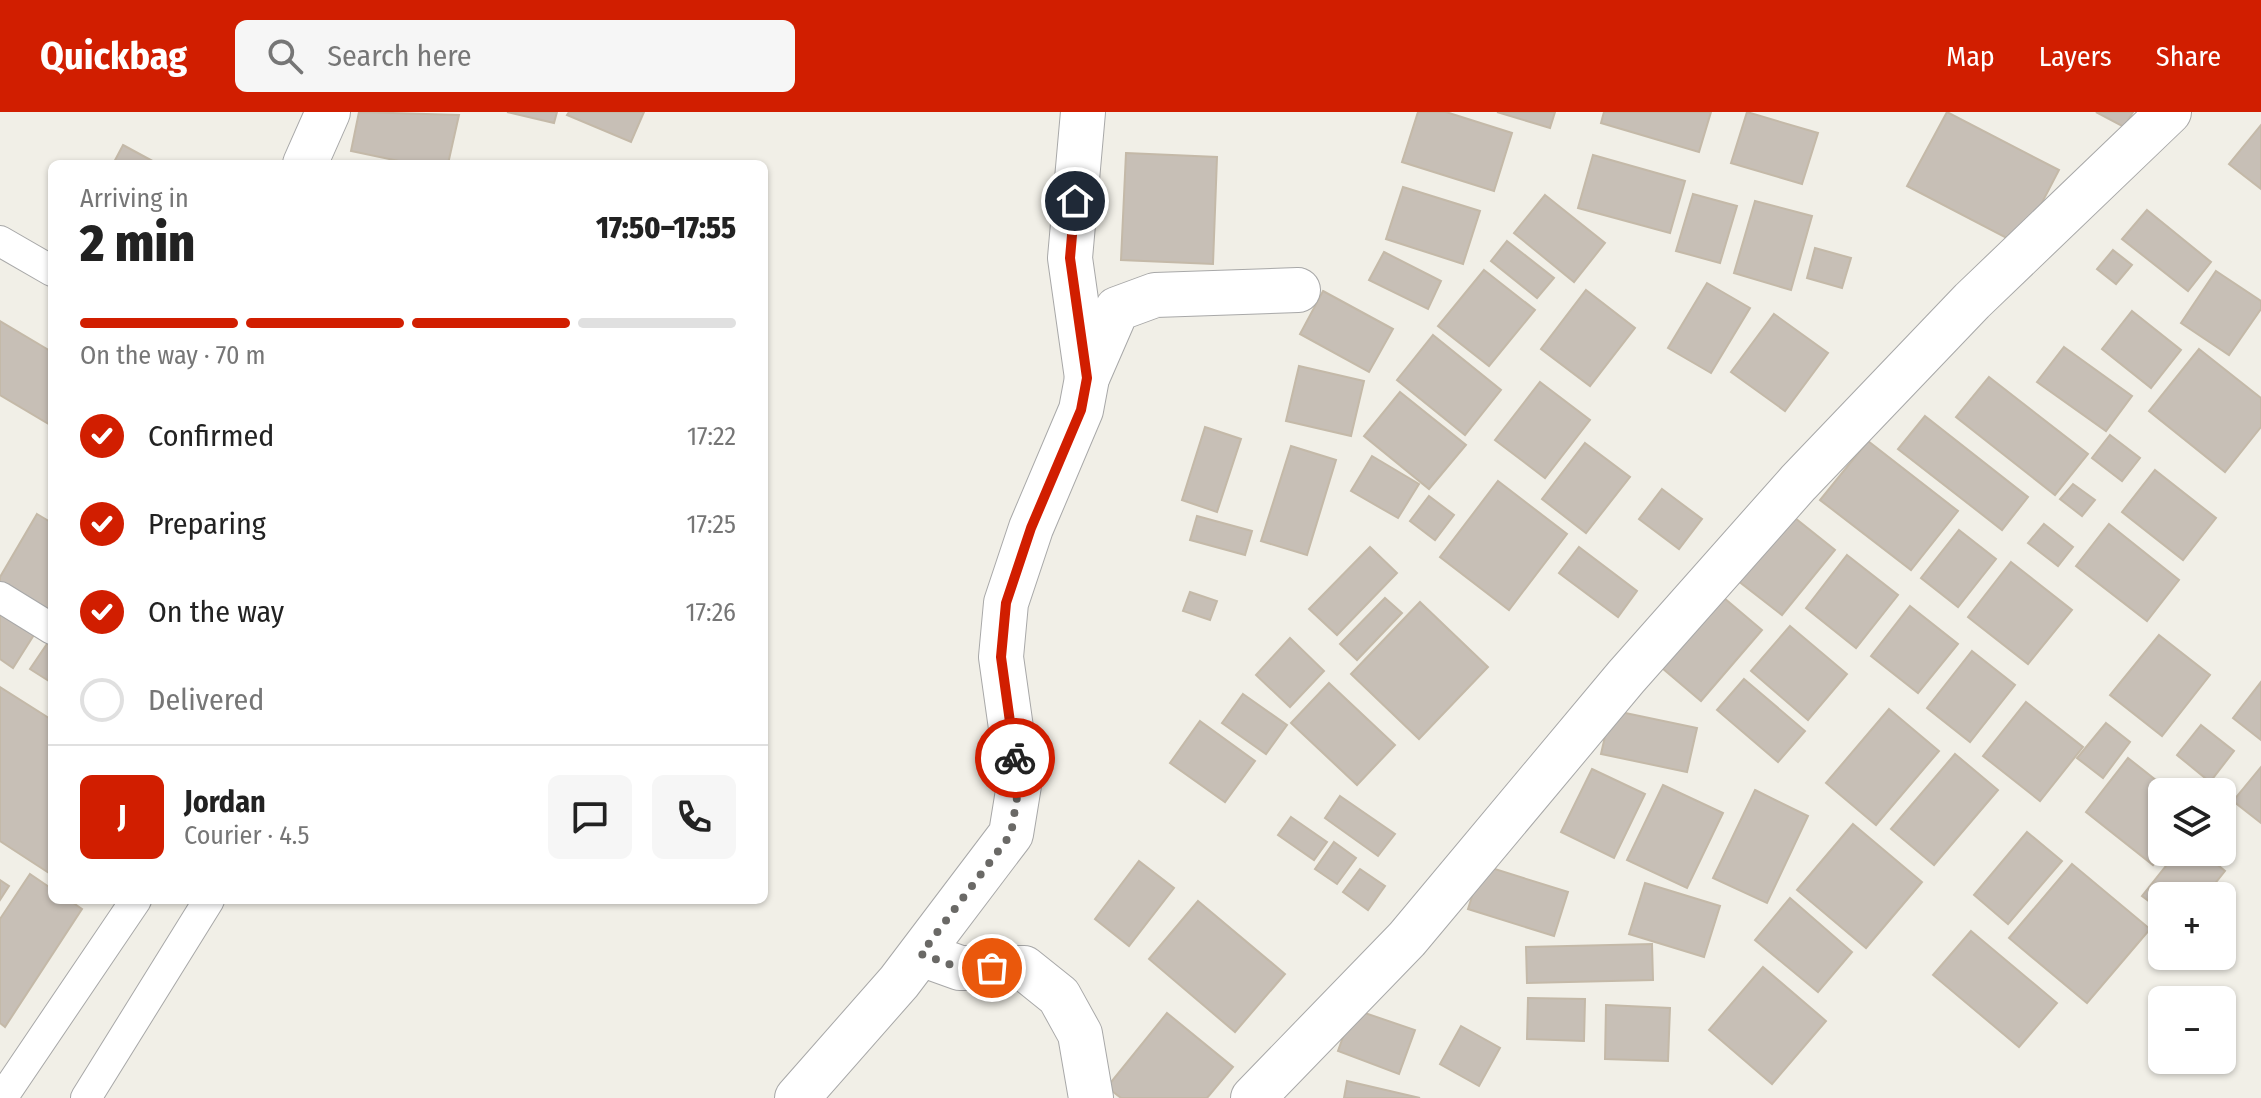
<!DOCTYPE html>
<html lang="en">
<head>
<meta charset="utf-8">
<style>
  body { margin:0; font-family:"Fira Sans Condensed",sans-serif; background:#f6f6f6; color:#222; height:100vh; display:flex; flex-direction:column; font-size:30px; white-space:nowrap }
  * { box-sizing:border-box; margin:0 }
  p { font-size:26px; color:#767676 }
  .icon { flex:none; width:44px; height:44px; fill:none; stroke:currentColor; stroke-width:2; stroke-linecap:round; stroke-linejoin:round }
  .map { position:relative; flex:1; overflow:hidden }
  .drawer { position:absolute; left:48px; top:48px; width:720px; height:744px; display:flex; flex-direction:column; background:#fff; border-radius:12px; box-shadow:0 2px 6px #0004 }
  .drawer>* { flex:none }
  .fabs { position:absolute; left:2148px; top:666px; display:grid; gap:16px }
  .fabs a { display:grid; place-items:center; width:88px; height:88px; border-radius:12px; background:#fff; box-shadow:0 2px 6px #0004; font-size:40px }
  .pin { position:absolute; display:grid; place-items:center; width:68px; height:68px; color:#fff; margin:-34px; border:4px solid #fff; border-radius:50%; box-shadow:0 2px 8px #0007 }
  .courier { position:absolute; display:grid; place-items:center; width:80px; height:80px; margin:-40px; border:6px solid #d11e00; border-radius:50%; background:#fff; color:#222; box-shadow:0 2px 10px #0007 }
  .headline em { font-style:normal; font-weight:800 }
  .headline div { display:flex; flex-direction:column-reverse }
  .headline { display:flex; align-items:center; justify-content:space-between; height:136px; padding:0 32px }
  h1 { font-size:52px; font-weight:800; line-height:60px }
  .bar { display:grid; grid-template-columns:repeat(4,1fr); gap:12px 8px; align-content:center; height:96px; padding:0 32px }
  .bar i { height:10px; border-radius:6px; background:#e0e0e0 }
  .bar .active { background:#d11e00 }
  .bar p { grid-column:span 4 }
  .line { display:flex; align-items:center; gap:20px; padding:0 32px; border-top:2px solid #e0e0e0 }
  .line div { flex:1 }
  .round { display:grid; place-items:center; flex:none; width:84px; height:84px; border-radius:12px; background:#f6f6f6 }
  ol { padding:0 32px; list-style:none }
  li { display:flex; align-items:center; gap:24px; height:88px }
  li p { margin-inline-start:auto }
  li .icon { padding:8px; border-radius:50%; background:#d11e00; color:#fff; stroke-width:4 }
  li:last-child { color:#767676 }
  li i { width:44px; height:44px; border:4px solid #e0e0e0; border-radius:50% }
  header { display:flex; align-items:center; gap:48px; box-sizing:border-box; height:112px; padding:0 40px; background:#d11e00; color:#fff }
  header strong { font-size:38px }
  nav { display:flex; gap:44px; margin-inline-start:auto; font-size:28px }
  .search { width:560px; height:72px; background:#f6f6f6; display:flex; align-items:center; gap:20px; box-sizing:border-box; padding:0 28px; border-radius:12px; color:#767676; font-size:30px }
  .map>svg:first-child { display:block }
  .building { fill:#c7bfb6; stroke:#c4b9a8; stroke-width:2 }
  .lines { fill:none; stroke-linecap:round; stroke-linejoin:round }
  .service-casing { stroke:#a8a8a8; stroke-width:32 }
  .minor-casing { stroke:#a8a8a8; stroke-width:46 }
  .service { stroke:#fff; stroke-width:30 }
  .minor { stroke:#fff; stroke-width:44 }
  .done { stroke:#6a6966; stroke-width:8; stroke-dasharray:0 14.4 }
  .route { stroke:#d11e00; stroke-width:10 }
</style>
</head>
<body>
<header>
<strong>Quickbag</strong>
<div class="search"><svg class="icon" aria-label="search" viewBox="0 0 24 24"><circle cx="10" cy="10" r="6"/><path d="M15 15l6 6"/></svg>Search here</div>
<nav><a>Map</a><a>Layers</a><a>Share</a></nav>
</header>
<div class="map">
<svg width="2261" height="986" viewBox="0 0 2261 986">
  <rect width="100%" height="100%" fill="#f1efe7"/>
  <g class="building">
    <path d="M359,0L459,3L448,52H413L351,39Z"/>
    <path d="M507,0H557L554,11Z"/>
    <path d="M569,0H644L631,30L567,3Z"/>
    <path d="M1418,0H1446L1512,21L1494,79L1402,50Z"/>
    <path d="M1497,0H1555L1550,16Z"/>
    <path d="M1604,0H1711L1699,40L1601,11Z"/>
    <path d="M1747,0L1818,21L1802,72L1731,51Z"/>
    <path d="M1947,0L2059,58L2020,133L1907,74Z"/>
    <path d="M2096,0H2133L2124,15Z"/>
    <path d="M2261,13V77L2229,52Z"/>
    <path d="M123,33L158,52H113Z"/>
    <path d="M1126,41L1217,45L1213,152L1121,148Z"/>
    <path d="M1593,43L1685,69L1670,121L1578,96Z"/>
    <path d="M1403,75L1480,99L1463,152L1386,127Z"/>
    <path d="M1693,82L1737,94L1720,151L1676,139Z"/>
    <path d="M1545,83L1605,131L1574,170L1514,121Z"/>
    <path d="M1755,89L1812,104L1791,178L1734,161Z"/>
    <path d="M2147,98L2211,150L2188,179L2122,127Z"/>
    <path d="M1507,129L1554,166L1537,186L1491,149Z"/>
    <path d="M1815,136L1851,146L1842,176L1807,166Z"/>
    <path d="M2113,138L2132,153L2116,172L2097,157Z"/>
    <path d="M1384,140L1441,169L1428,197L1369,168Z"/>
    <path d="M1484,158L1535,198L1489,254L1438,214Z"/>
    <path d="M2216,159L2261,189V197L2229,243L2181,211Z"/>
    <path d="M1707,171L1750,196L1711,261L1668,236Z"/>
    <path d="M1586,178L1635,216L1590,274L1541,237Z"/>
    <path d="M1323,179L1393,217L1369,260L1300,222Z"/>
    <path d="M2132,199L2181,238L2151,276L2102,237Z"/>
    <path d="M1774,202L1828,241L1785,299L1731,260Z"/>
    <path d="M0,209L52,240V314L0,283Z"/>
    <path d="M1433,223L1501,278L1465,323L1397,268Z"/>
    <path d="M2064,235L2132,284L2106,319L2037,270Z"/>
    <path d="M2199,237L2261,286V315L2225,360L2149,299Z"/>
    <path d="M1299,254L1364,269L1351,324L1286,309Z"/>
    <path d="M1989,265L2088,342L2055,383L1956,305Z"/>
    <path d="M1540,270L1590,308L1545,366L1495,328Z"/>
    <path d="M1400,280L1466,333L1429,377L1364,324Z"/>
    <path d="M1925,304L2028,385L2002,418L1898,337Z"/>
    <path d="M1205,315L1241,327L1217,400L1182,388Z"/>
    <path d="M2110,323L2140,346L2122,369L2092,346Z"/>
    <path d="M1868,329L1958,399L1911,458L1820,388Z"/>
    <path d="M1585,331L1630,365L1586,421L1542,387Z"/>
    <path d="M1291,334L1336,348L1307,443L1261,429Z"/>
    <path d="M1372,344L1419,372L1398,406L1351,379Z"/>
    <path d="M2155,358L2216,406L2183,448L2122,400Z"/>
    <path d="M1498,369L1567,422L1509,498L1440,445Z"/>
    <path d="M2073,372L2095,388L2082,404L2060,387Z"/>
    <path d="M1662,377L1702,407L1679,437L1639,407Z"/>
    <path d="M1429,384L1454,403L1435,428L1410,409Z"/>
    <path d="M37,402L52,411V510L0,478V465Z"/>
    <path d="M1790,402L1835,438L1782,503L1737,468Z"/>
    <path d="M1197,404L1252,419L1245,443L1190,428Z"/>
    <path d="M2044,412L2073,435L2058,454L2028,431Z"/>
    <path d="M2109,412L2179,468L2147,509L2076,454Z"/>
    <path d="M1959,418L1996,447L1958,495L1921,466Z"/>
    <path d="M1370,435L1397,461L1337,523L1309,497Z"/>
    <path d="M1579,435L1637,479L1618,505L1559,461Z"/>
    <path d="M1847,443L1898,483L1856,536L1806,496Z"/>
    <path d="M2011,450L2072,498L2028,552L1968,505Z"/>
    <path d="M1190,480L1217,489L1210,508L1183,499Z"/>
    <path d="M1717,480L1762,518L1701,589L1656,551Z"/>
    <path d="M1385,486L1402,501L1357,548L1340,532Z"/>
    <path d="M1420,490L1488,555L1419,627L1351,562Z"/>
    <path d="M0,494L37,518L13,556L0,547Z"/>
    <path d="M1910,494L1958,532L1918,581L1871,544Z"/>
    <path d="M1790,514L1847,562L1808,608L1751,559Z"/>
    <path d="M2159,523L2210,563L2162,624L2110,583Z"/>
    <path d="M51,526H52V571L30,557Z"/>
    <path d="M1290,526L1324,559L1290,595L1256,563Z"/>
    <path d="M1972,539L2015,573L1970,630L1927,596Z"/>
    <path d="M1744,567L1805,619L1778,650L1717,598Z"/>
    <path d="M2261,570V628L2233,606Z"/>
    <path d="M1329,571L1395,633L1357,673L1291,611Z"/>
    <path d="M0,575L52,608V763L0,729Z"/>
    <path d="M1243,582L1287,613L1266,642L1222,611Z"/>
    <path d="M2026,590L2083,635L2040,689L1983,644Z"/>
    <path d="M1889,597L1939,639L1876,713L1826,671Z"/>
    <path d="M1611,598L1697,616L1687,660L1601,642Z"/>
    <path d="M1200,609L1255,649L1225,690L1170,651Z"/>
    <path d="M2106,611L2130,630L2103,666L2077,646Z"/>
    <path d="M2201,613L2234,639L2210,670L2177,643Z"/>
    <path d="M1955,642L1998,678L1934,753L1891,717Z"/>
    <path d="M2128,646L2171,680H2162L2164,740L2153,753L2086,700Z"/>
    <path d="M2261,655V711L2233,689Z"/>
    <path d="M1592,657L1645,682L1614,746L1561,720Z"/>
    <path d="M1663,673L1723,701L1687,776L1627,748Z"/>
    <path d="M1755,678L1808,704L1767,791L1713,766Z"/>
    <path d="M1340,684L1395,722L1378,744L1325,706Z"/>
    <path d="M1291,705L1327,730L1314,748L1278,723Z"/>
    <path d="M1853,712L1922,770L1866,836L1797,778Z"/>
    <path d="M2027,720L2062,749L2008,812L1974,783Z"/>
    <path d="M1334,730L1356,746L1337,772L1315,757Z"/>
    <path d="M2177,740H2202L2225,759L2205,784H2162V799L2142,784Z"/>
    <path d="M1139,749L1174,776L1129,834L1095,807Z"/>
    <path d="M2072,752L2150,817L2087,891L2009,826Z"/>
    <path d="M1482,753L1568,780L1554,824L1468,797Z"/>
    <path d="M1360,757L1385,774L1368,798L1343,780Z"/>
    <path d="M30,762L52,777V788H69L82,797L5,915L0,911V807Z"/>
    <path d="M0,768L9,774L0,788Z"/>
    <path d="M1645,771L1720,794L1704,845L1629,822Z"/>
    <path d="M1790,786L1852,840L1818,880L1755,828Z"/>
    <path d="M1198,789L1285,862L1235,920L1149,847Z"/>
    <path d="M1971,819L2057,891L2019,935L1933,863Z"/>
    <path d="M1652,832L1653,868L1527,871L1526,835Z"/>
    <path d="M1763,855L1826,909L1772,972L1709,918Z"/>
    <path d="M1528,886L1585,887L1584,929L1527,927Z"/>
    <path d="M1606,893L1670,896L1668,949L1605,947Z"/>
    <path d="M1353,897L1415,918L1399,962L1338,939Z"/>
    <path d="M1167,901L1233,955L1207,986H1121L1107,975Z"/>
    <path d="M1461,914L1500,936L1479,974L1440,952Z"/>
    <path d="M1347,969L1420,986H1344Z"/>
  </g>
  <g class="lines">
    <defs>
      <g id="service">
        <path d="M0,129L52,159"/>
        <path d="M0,485L52,517"/>
        <path d="M2,986L136,788"/>
        <path d="M86,986L209,788"/>
      </g>
      <g id="minor">
        <path d="M1083,0L1070,146L1087,266"/>
        <path d="M305,52L328,0"/>
        <path d="M921,842L960,856H1024L1059,884L1080,922L1091,986"/>
        <path d="M797,986L899,870L1011,722L1019,673L1001,545L1006,491L1031,416L1081,298L1087,266L1117,197L1155,183L1298,178"/>
        <path d="M1253,986L1407,827L1626,565L1798,371L1972,189L2169,0"/>
      </g>
    </defs>
    <use href="#service" class="service-casing"/>
    <use href="#minor" class="minor-casing"/>
    <use href="#service" class="service"/>
    <use href="#minor" class="minor"/>
  </g>
  <g class="lines">
    <path class="done" d="M992,856H960L921,842L1011,722L1019,673L1015,646"/>
    <path class="route" d="M1015,646L1001,545L1006,491L1031,416L1081,298L1087,266L1070,146L1075,89"/>
  </g>
</svg>
<div class="fabs">
<a><svg class="icon" aria-label="layers" viewBox="0 0 24 24"><path d="M12 4l9 5-9 5-9-5zM3 14l9 5 9-5"/></svg></a>
<a>+</a>
<a>−</a>
</div>
<div class="pin" style="left:992px;top:856px;background:#ea580c"><svg class="icon" aria-label="bag" viewBox="0 0 24 24"><path d="M5 8h14l-1 12H6zM9 8a3 3 0 0 1 6 0"/></svg></div>
<div class="pin" style="left:1075px;top:89px;background:#1f2937"><svg class="icon" aria-label="home" viewBox="0 0 24 24"><path d="M3 11l9-7 9 7M6 9v11h12V9"/></svg></div>
<div class="courier" style="left:1015px;top:646px"><svg class="icon" aria-label="bike" viewBox="0 0 24 24"><circle cx="6" cy="16" r="4"/><circle cx="18" cy="16" r="4"/><path d="M6 16l4-8h5l3 8M10 8l3 8H6M13 5h3"/></svg></div>
<section class="drawer">
<div class="headline"><div><h1>2 min</h1><p>Arriving in</p></div><em>17:50–17:55</em></div>
<div class="bar"><i class="active"></i><i class="active"></i><i class="active"></i><i></i><p>On the way · 70 m</p></div>
<ol>
<li><svg class="icon" aria-label="check" viewBox="0 0 24 24"><path d="M5 12l5 5 9-10"/></svg>Confirmed<p>17:22</p></li>
<li><svg class="icon" aria-label="check" viewBox="0 0 24 24"><path d="M5 12l5 5 9-10"/></svg>Preparing<p>17:25</p></li>
<li><svg class="icon" aria-label="check" viewBox="0 0 24 24"><path d="M5 12l5 5 9-10"/></svg>On the way<p>17:26</p></li>
<li><i></i>Delivered</li>
</ol>
<div class="line" style="height:144px"><b class="round" style="background:#d11e00;color:#fff">J</b><div><b>Jordan</b><p>Courier · 4.5</p></div><a class="round"><svg class="icon" aria-label="chat" viewBox="0 0 24 24"><path d="M4 5h16v11H9l-5 4z"/></svg></a><a class="round"><svg class="icon" aria-label="phone" viewBox="0 0 24 24"><path d="M5 4h4l2 5-3 2q2 4 5 5l2-3 5 2v4C11 20 4 13 5 4z"/></svg></a></div>
</section>
</div>
</body>
</html>
